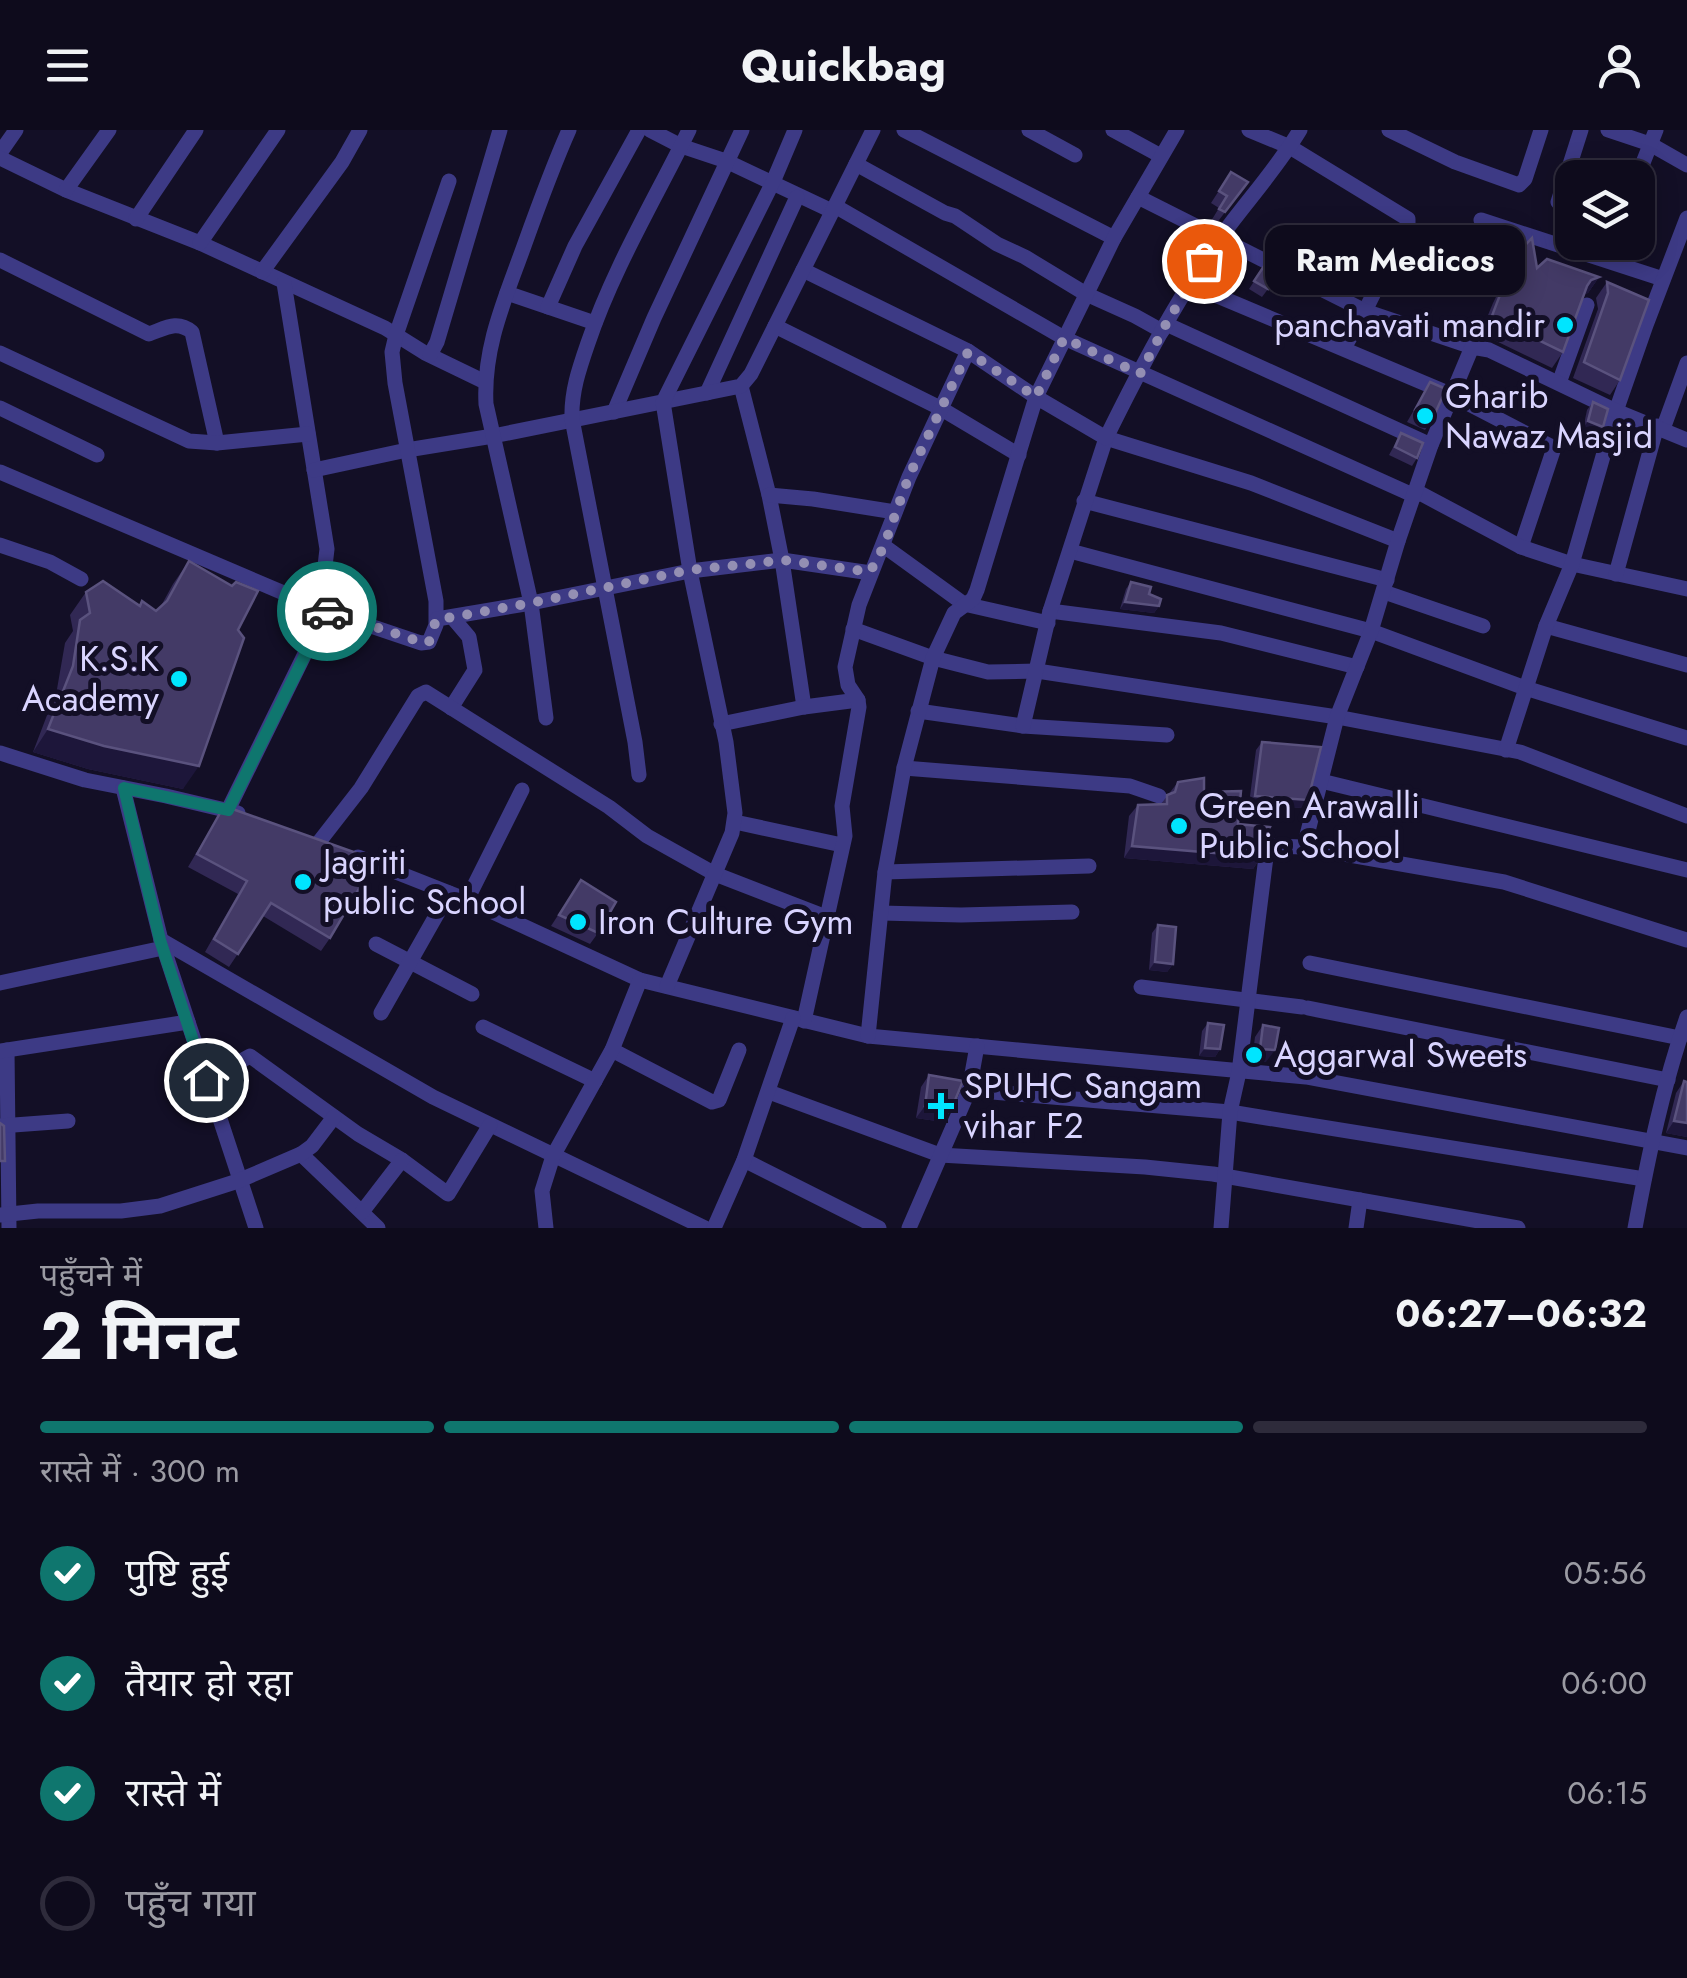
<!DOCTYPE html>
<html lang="hi">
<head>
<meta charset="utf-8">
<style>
  body { margin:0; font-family:Jost,"Noto Sans Devanagari",sans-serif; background:#171425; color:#f1f3f6; height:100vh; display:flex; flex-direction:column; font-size:38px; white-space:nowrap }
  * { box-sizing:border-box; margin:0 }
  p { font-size:32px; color:#9b9ba3 }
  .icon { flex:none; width:55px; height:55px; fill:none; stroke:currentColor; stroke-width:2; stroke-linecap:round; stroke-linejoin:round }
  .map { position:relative; height:1098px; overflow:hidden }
  .side { display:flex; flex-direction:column; background:#0e0b1c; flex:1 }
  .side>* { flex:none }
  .buttons { position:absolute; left:1555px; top:30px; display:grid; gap:20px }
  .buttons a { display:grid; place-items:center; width:100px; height:100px; border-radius:20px; background:#0e0b1c; box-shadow:0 5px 25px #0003,0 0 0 2px #2e2b3b; font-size:50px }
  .pin { position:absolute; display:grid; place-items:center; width:85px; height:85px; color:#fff; margin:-42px; border:5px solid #fff; border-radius:50%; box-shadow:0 2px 10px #0007 }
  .courier { position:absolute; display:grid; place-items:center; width:100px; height:100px; margin:-50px; border:8px solid #0f766e; border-radius:50%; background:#fff; color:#222; box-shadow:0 2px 12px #0007 }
  .bubble { position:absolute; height:70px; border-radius:20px; background:#0e0b1c; box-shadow:0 5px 25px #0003,0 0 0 2px #2e2b3b; font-size:32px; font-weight:700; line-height:70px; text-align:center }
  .overview em { font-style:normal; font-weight:700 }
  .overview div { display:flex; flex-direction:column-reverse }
  .overview { display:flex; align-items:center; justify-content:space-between; height:170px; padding:0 40px }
  h1 { font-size:65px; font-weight:700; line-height:75px }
  .bar { display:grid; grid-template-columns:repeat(4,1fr); gap:15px 10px; align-content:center; height:120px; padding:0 40px }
  .bar i { height:12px; border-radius:8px; background:#2e2b3b }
  .bar .selected { background:#0f766e }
  .bar p { grid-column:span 4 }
  ol { padding:0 40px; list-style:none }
  li { display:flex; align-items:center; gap:30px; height:110px }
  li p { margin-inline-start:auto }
  li .icon { padding:10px; border-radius:50%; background:#0f766e; color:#fff; stroke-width:4 }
  li:last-child { color:#9b9ba3 }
  li i { width:55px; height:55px; border:5px solid #2e2b3b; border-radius:50% }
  header { display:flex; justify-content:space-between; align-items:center; height:130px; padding:0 40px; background:#0e0b1c; font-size:45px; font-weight:700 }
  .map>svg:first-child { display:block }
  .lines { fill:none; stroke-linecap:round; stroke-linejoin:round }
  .minor { stroke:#3d3a85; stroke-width:15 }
  .wall { fill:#312854 }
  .shaded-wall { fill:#1d163a }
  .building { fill:#433a66; stroke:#5a527e; stroke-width:2.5 }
  .done { stroke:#948fb3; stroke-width:10; stroke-dasharray:0 18 }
  .route { stroke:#0f766e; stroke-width:12 }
  .poi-dot { fill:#00e5ff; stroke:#130f26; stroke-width:4 }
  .labels { text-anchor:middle; stroke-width:10; stroke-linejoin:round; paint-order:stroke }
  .poi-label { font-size:35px; fill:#d9d4ff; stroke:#130f26; text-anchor:start }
</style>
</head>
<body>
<header><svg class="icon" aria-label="menu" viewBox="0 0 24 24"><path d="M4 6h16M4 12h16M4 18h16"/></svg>Quickbag<svg class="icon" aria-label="person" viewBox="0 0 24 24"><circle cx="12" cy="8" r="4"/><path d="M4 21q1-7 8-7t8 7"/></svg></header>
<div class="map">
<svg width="1687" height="1098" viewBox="0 0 1687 1098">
  <rect width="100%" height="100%" fill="#130f26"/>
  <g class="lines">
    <g class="minor">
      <path d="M650,0L681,16L726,31L832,81"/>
      <path d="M904,0L1114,108"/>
      <path d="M1029,0L1075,25"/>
      <path d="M1113,0L1161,26"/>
      <path d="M1249,0L1290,17L1408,89V94L1365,181L1344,218"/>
      <path d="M1389,0L1455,32L1519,55L1525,49L1541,0"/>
      <path d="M1608,0L1650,14L1687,35"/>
      <path d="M0,23L16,0"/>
      <path d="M0,28L66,60L200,113L385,198L425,223L485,252"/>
      <path d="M856,34L945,83L955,86L997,114L1025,127L1086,164L1135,186L1162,201"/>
      <path d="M1637,48L1656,0"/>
      <path d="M66,60L109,0"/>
      <path d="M1138,67L1365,181L1472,217"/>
      <path d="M1558,72L1581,0"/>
      <path d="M835,76L1064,208L1415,366"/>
      <path d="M136,89L196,0"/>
      <path d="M1481,90L1663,149"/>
      <path d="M200,113L278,0"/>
      <path d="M0,130L149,204C166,198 177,190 192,202L217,313"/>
      <path d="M803,140L968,221L1036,267L1114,108L1177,0"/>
      <path d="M262,142L342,32L360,0"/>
      <path d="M284,153L327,419L325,436L311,474"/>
      <path d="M1189,154L1450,264L1554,318L1521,417"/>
      <path d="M507,163L595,193"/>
      <path d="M548,177L575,116L639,0"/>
      <path d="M1166,194L1431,315"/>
      <path d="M775,196L940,278L1019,325"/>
      <path d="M0,223L189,311L217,313L308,304"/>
      <path d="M430,225L437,212L500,0"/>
      <path d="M1559,253L1587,175"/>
      <path d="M741,256L769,365L782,430L804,577"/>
      <path d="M707,263L797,67"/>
      <path d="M0,278L97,325"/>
      <path d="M614,282L654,188L742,0"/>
      <path d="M1663,299L1687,233"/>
      <path d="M314,340L407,320L493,306L741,256L751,244L873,0"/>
      <path d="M0,342L326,481L421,513L429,512L436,495V471L395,253L392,222L396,205L449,51"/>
      <path d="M1416,361L1521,417L1572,434L1687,459"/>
      <path d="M769,365L813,369L895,382"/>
      <path d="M1084,371L1387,450"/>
      <path d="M0,415L50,432L81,449"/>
      <path d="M884,416L964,474L1048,493"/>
      <path d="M1070,421L1371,501L1525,558L1687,608"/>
      <path d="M1616,444L1657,296"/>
      <path d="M1384,462L1483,496"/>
      <path d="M1050,481L1221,503L1357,537"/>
      <path d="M437,489L531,473L690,441L782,430L871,443"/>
      <path d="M1546,496L1687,535"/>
      <path d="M853,499L933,528L988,542L1037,541L1337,587L1520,622L1687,686"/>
      <path d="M451,578L475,540L469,507L452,487"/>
      <path d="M918,581L1023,596L1167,605"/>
      <path d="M546,588L531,473L486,274C483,217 505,169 524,116C538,77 552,38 569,0"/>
      <path d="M721,594L804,577L858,570"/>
      <path d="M1023,596L1050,481L1106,308L1251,353L1398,411"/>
      <path d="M1506,620L1546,496L1572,434L1616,281L1646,195L1687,88"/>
      <path d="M0,623L85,650L166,666L238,683"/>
      <path d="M904,638L1130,656L1159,666"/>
      <path d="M639,645L635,612L572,289C571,262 579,239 588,213C613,139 654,71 689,0"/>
      <path d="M1321,651L1687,740"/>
      <path d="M123,658L161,810L256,1098"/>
      <path d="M228,680L326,481"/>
      <path d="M735,692L842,715"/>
      <path d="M319,712L361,658L418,566L426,562L609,677L647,706L715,744L826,787"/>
      <path d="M1304,717L1337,587L1371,501L1398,411L1431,315L1472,217L1489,220L1616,281L1687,310"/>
      <path d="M358,727L467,770L640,850L868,906L1306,947L1687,1018"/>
      <path d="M885,742L1089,736"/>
      <path d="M467,770L522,660"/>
      <path d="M881,783L961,785L1072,782"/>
      <path d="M161,810L433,967L705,1098"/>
      <path d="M376,814L472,864"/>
      <path d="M1310,833L1680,908"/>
      <path d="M0,853L163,818"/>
      <path d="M667,856L732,703L735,683L726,612L690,441L663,272L773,52L795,0"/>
      <path d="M1141,857L1302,877"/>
      <path d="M1308,878L1668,950"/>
      <path d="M381,883L449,763"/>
      <path d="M804,891L845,706L842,676L859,577L858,570L848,555L845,537L859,475L909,347L968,221"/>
      <path d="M483,897L595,951"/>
      <path d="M868,906L885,742L904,638L933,528L954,483L973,469L977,460L1036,267L1106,308C1139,241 1174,174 1217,112C1244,74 1276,40 1300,0"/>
      <path d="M7,920L9,1098"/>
      <path d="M612,920L712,972L719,970L739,920"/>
      <path d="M0,921L188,892"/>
      <path d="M207,950L250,926L358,1004L402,1030L448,1064L490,995"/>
      <path d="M969,960L977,916"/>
      <path d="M769,962L940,1025L1145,1037L1213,1044L1518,1098"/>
      <path d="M0,996L68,991"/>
      <path d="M301,1024L378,1098"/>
      <path d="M744,1030L879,1098"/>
      <path d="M362,1082L402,1030"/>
      <path d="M0,1085L38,1081H121L160,1076L238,1051L301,1024L312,1016L334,987"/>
      <path d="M546,1098L542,1061L553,1026L612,920L640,850"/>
      <path d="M714,1098L744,1030L793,888"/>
      <path d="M909,1098L969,960L1230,982L1644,1049"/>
      <path d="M1221,1098L1230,982L1239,942L1266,727L1270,716L1304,717L1504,752L1687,810"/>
      <path d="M1356,1098L1360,1070"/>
      <path d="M1635,1098C1648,1028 1663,955 1687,887"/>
    </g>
  </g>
  <g class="wall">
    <path d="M1231,42L1248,52L1216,94L1211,91L1219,78L1211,73Z"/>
    <path d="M1187,94L1209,104L1197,122L1177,110Z"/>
    <path d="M1509,132L1537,138L1599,147L1588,163L1584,164L1563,222L1552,238L1494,210L1479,207L1493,173L1496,167L1498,147Z"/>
    <path d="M1266,133L1268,159L1262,167L1249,159Z"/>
    <path d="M1607,152L1620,250L1610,265L1573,248L1598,179L1596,168Z"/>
    <path d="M1430,252L1433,288L1425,300L1407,292Z"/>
    <path d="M1593,272L1603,297L1597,305L1583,299L1587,280Z"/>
    <path d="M1401,303L1417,328L1412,336L1389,325Z"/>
    <path d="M189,431L238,500L183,659L88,639L33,622L57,559L65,513L73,501L70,485L86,462L139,475L142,471L156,481L161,476L173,454Z"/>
    <path d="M1131,452L1149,464L1159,476L1154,483L1120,479L1126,459Z"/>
    <path d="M1262,612L1302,678L1249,674L1256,620Z"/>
    <path d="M1178,652L1204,662L1238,694L1264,712L1261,727L1253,739L1124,728L1129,686L1138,675L1161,674Z"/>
    <path d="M224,676L330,808L321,821L263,786L229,837L205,822L238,764L188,737Z"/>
    <path d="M581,750L598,803L590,814L551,796Z"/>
    <path d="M1158,795L1173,834L1167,842L1149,840L1152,803Z"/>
    <path d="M1208,893L1220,919L1215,927L1199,926L1202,901Z"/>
    <path d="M1263,895L1266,932L1252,931L1255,907Z"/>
    <path d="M929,945L951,980L943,992L916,988L921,957Z"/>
    <path d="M1684,951L1687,952V1007L1666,1003L1676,963Z"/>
  </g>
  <g class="shaded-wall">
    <path d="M1599,147L1588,163L1581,166L1591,150Z"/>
    <path d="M1490,191L1505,194L1494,210L1479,207Z"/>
    <path d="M1588,291L1603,297L1597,305L1583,299Z"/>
    <path d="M1125,472L1159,476L1154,483L1120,479Z"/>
    <path d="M48,599L199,636L183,659L88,639L33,622Z"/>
    <path d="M1255,666L1308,670L1302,678L1249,674Z"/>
    <path d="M1132,716L1261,727L1253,739L1124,728Z"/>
    <path d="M1155,832L1173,834L1167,842L1149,840Z"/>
    <path d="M1205,918L1220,919L1215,927L1199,926Z"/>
    <path d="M1260,919L1275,920L1266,932L1252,931Z"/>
    <path d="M925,976L951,980L943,992L916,988Z"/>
    <path d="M1674,991L1687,993V1007L1666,1003Z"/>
  </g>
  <g class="building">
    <path d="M1231,42L1248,52L1225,82L1219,79L1227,66L1219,61Z"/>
    <path d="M1187,94L1209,104L1202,114L1183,103Z"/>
    <path d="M1532,108L1537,138L1547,129L1599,147L1591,150L1587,156L1563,222L1505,194L1490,191L1503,157L1507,156L1509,132Z"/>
    <path d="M1266,133L1278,139L1268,159L1254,151Z"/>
    <path d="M1607,152L1649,170L1620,250L1584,232L1608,163Z"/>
    <path d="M1430,252L1446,259L1433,288L1415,280Z"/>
    <path d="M1593,272L1608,279L1603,297L1588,291Z"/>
    <path d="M1401,303L1423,313L1417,328L1395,317Z"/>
    <path d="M189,431L232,456L236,452L258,461L238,500L244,508L199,636L104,616L48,599L73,536L80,490L90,483L86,462L103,451L140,476L142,471L156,481L167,471Z"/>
    <path d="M1131,452L1151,457L1149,464L1161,469L1159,476L1125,472Z"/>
    <path d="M1262,612L1321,617L1308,670L1255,666Z"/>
    <path d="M1204,648V662L1241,661L1238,694L1270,697L1264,712L1261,727L1132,716L1138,675L1167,674V665L1175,662L1178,652Z"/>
    <path d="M224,676L376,730L330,808L271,773L238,824L214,809L247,751L197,724Z"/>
    <path d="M581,750L616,772L598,803L559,785Z"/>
    <path d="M1158,795L1176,797L1173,834L1155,832Z"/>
    <path d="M1208,893L1224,895L1220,919L1205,918Z"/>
    <path d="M1263,895L1279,898L1275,920L1260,919Z"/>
    <path d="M929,945L963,951L951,980L925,976Z"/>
    <path d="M1684,951L1687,952V993L1674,991Z"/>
    <path d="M0,993L4,996L5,1031H0Z"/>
  </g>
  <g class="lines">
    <path class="done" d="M327,481L424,513L429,512L436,490L531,473L690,440L751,434L782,430L870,442L884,416L909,346L968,222L1036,267L1064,208L1140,244L1166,194L1204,131"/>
    <path class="route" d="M206,950L160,810L124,658L228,680L327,481"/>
  </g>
  <g class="poi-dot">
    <circle cx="1565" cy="195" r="10"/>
    <circle cx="1425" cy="286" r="10"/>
    <circle cx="179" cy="549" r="10"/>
    <circle cx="1179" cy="696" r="10"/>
    <circle cx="303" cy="752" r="10"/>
    <circle cx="578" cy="792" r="10"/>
    <circle cx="1254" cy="925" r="10"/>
    <path d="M936 961h10v10h10v10h-10v10h-10v-10h-10v-10h10z"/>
  </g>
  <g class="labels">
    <g class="poi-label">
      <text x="1545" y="207" text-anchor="end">panchavati mandir</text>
      <text x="1445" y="278">Gharib<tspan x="1445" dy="40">Nawaz Masjid</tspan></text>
      <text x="159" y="541" text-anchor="end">K.S.K<tspan x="159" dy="40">Academy</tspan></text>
      <text x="1199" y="688">Green Arawalli<tspan x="1199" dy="40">Public School</tspan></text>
      <text x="323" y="744">Jagriti<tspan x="323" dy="40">public School</tspan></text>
      <text x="598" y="804">Iron Culture Gym</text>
      <text x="1274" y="937">Aggarwal Sweets</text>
      <text x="964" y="968">SPUHC Sangam<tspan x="964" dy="40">vihar F2</tspan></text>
    </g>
  </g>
</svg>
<div class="buttons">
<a><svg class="icon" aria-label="layers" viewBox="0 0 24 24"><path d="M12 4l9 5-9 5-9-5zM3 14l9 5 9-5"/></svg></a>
</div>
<div class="pin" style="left:1204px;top:131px;background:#ea580c"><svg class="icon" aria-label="bag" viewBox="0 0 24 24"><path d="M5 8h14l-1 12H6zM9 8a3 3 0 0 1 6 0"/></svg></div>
<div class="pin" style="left:206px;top:950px;background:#1f2937"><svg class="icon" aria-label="home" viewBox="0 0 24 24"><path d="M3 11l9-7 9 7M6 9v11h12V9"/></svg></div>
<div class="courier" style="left:327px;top:481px"><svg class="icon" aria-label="car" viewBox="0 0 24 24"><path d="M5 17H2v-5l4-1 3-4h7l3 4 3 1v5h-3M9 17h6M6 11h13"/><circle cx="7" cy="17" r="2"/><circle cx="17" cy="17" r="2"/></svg></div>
<div class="bubble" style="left:1265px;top:95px;width:260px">Ram Medicos</div>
</div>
<section class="side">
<div class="overview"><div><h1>2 मिनट</h1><p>पहुँचने में</p></div><em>06:27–06:32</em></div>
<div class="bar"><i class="selected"></i><i class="selected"></i><i class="selected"></i><i></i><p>रास्ते में · 300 m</p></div>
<ol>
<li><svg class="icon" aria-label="check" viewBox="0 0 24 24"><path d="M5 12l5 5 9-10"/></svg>पुष्टि हुई<p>05:56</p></li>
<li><svg class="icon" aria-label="check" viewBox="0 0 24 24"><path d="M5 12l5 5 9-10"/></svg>तैयार हो रहा<p>06:00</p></li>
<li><svg class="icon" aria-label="check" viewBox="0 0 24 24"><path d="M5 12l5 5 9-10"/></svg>रास्ते में<p>06:15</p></li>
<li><i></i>पहुँच गया</li>
</ol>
</section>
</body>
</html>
